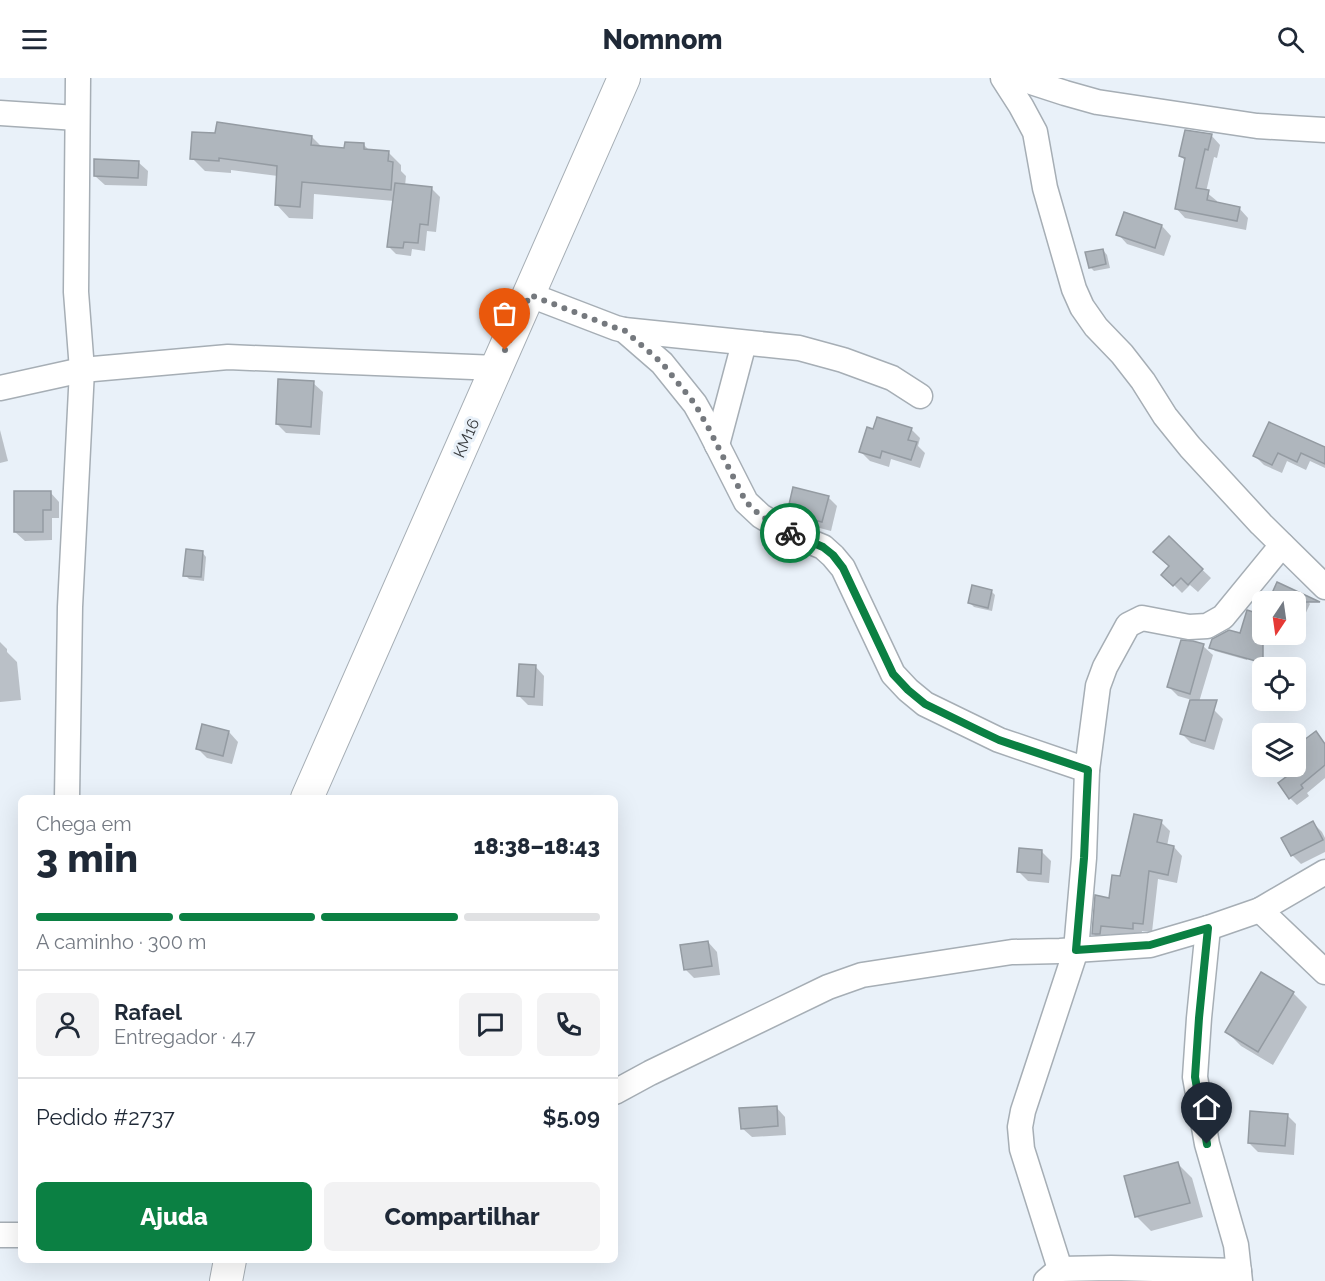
<!DOCTYPE html>
<html lang="pt">
<head>
<meta charset="utf-8">
<style>
  body { margin:0; font-family:Raleway,sans-serif; background:#f2f2f3; color:#1f2937; height:100vh; display:flex; flex-direction:column; font-size:22px; white-space:nowrap }
  * { box-sizing:border-box; margin:0 }
  p { font-size:20px; color:#747a83 }
  .icon { flex:none; width:33px; height:33px; fill:none; stroke:currentColor; stroke-width:2; stroke-linecap:round; stroke-linejoin:round }
  .map { position:relative; flex:1; overflow:hidden }
  .side { position:absolute; left:18px; top:717px; width:600px; height:468px; display:flex; flex-direction:column; background:#fff; border-radius:9px; box-shadow:0 6px 24px #0002 }
  .side>* { flex:none }
  .needle { width:39px; rotate:193deg }
  .fabs { position:absolute; left:1252px; top:513px; display:grid; gap:12px }
  .fabs a { display:grid; place-items:center; width:54px; height:54px; border-radius:9px; background:#fff; box-shadow:0 6px 24px #0002; font-size:30px }
  .pin { position:absolute; display:grid; place-items:center; width:51px; height:51px; color:#fff; margin:-62px -26px; border-radius:50% 50% 50% 0; rotate:-45deg; box-shadow:0 0 6px #0007 }
  .pin .icon { rotate:45deg }
  .courier { position:absolute; display:grid; place-items:center; width:60px; height:60px; margin:-30px; border:4px solid #0b8043; border-radius:50%; background:#fff; color:#222; box-shadow:0 2px 8px #0007 }
  .head em { font-style:normal; font-weight:800 }
  .head div { display:flex; flex-direction:column-reverse }
  .head { display:flex; align-items:center; justify-content:space-between; height:102px; padding:0 18px }
  h1 { font-size:39px; font-weight:800; line-height:45px }
  .bar { display:grid; grid-template-columns:repeat(4,1fr); gap:9px 6px; align-content:center; height:72px; padding:0 18px }
  .bar i { height:8px; border-radius:4px; background:#e0e1e3 }
  .bar .active { background:#0b8043 }
  .bar p { grid-column:span 4 }
  .line { display:flex; align-items:center; gap:15px; padding:0 18px; border-top:2px solid #e0e1e3 }
  .line div { flex:1 }
  .round { display:grid; place-items:center; flex:none; width:63px; height:63px; border-radius:9px; background:#f2f2f3 }
  .primary-button { display:flex; gap:12px; margin-top:auto; padding:12px 18px }
  .primary-button a { flex:1; height:69px; border-radius:9px; background:#0b8043; color:#fff; font-size:24px; font-weight:800; line-height:69px; text-align:center }
  .primary-button a+a { background:#f2f2f3; color:#1f2937 }
  header { display:flex; justify-content:space-between; align-items:center; height:78px; padding:0 18px; background:#fff; font-size:27px; font-weight:800 }
  .map>svg:first-child { display:block }
  .shadow { fill:#0003 }
  .building { fill:#afb6bd; stroke:#949ba2; stroke-width:1.5 }
  .lines { fill:none; stroke-linecap:round; stroke-linejoin:round }
  .minor-casing { stroke:#a6aeb5; stroke-width:27 }
  .tertiary-casing { stroke:#a6aeb5; stroke-width:34 }
  .minor { stroke:#fff; stroke-width:24 }
  .tertiary { stroke:#fff; stroke-width:32 }
  .done { stroke:#75797e; stroke-width:6; stroke-dasharray:0 10.8 }
  .route { stroke:#0b8043; stroke-width:8 }
  .labels { text-anchor:middle; stroke-width:6; stroke-linejoin:round; paint-order:stroke }
  .street-label { font-size:16px; fill:#36393c; stroke:#e9f1f9 }
</style>
</head>
<body>
<header><svg class="icon" aria-label="menu" viewBox="0 0 24 24"><path d="M4 6h16M4 12h16M4 18h16"/></svg>Nomnom<svg class="icon" aria-label="search" viewBox="0 0 24 24"><circle cx="10" cy="10" r="6"/><path d="M15 15l6 6"/></svg></header>
<div class="map">
<svg width="1325" height="1203" viewBox="0 0 1325 1203">
  <rect width="100%" height="100%" fill="#e9f1f9"/>
  <g class="shadow">
    <path d="M1211,57L1220,67L1217,80L1214,79L1206,114L1217,123V125L1239,130L1248,140L1246,152L1185,140L1176,130L1186,83L1180,78Z"/>
    <path d="M312,59L322,69L346,71L364,67L370,73L389,75L401,87V93L406,98L405,108L432,111L440,119L436,154L427,153L425,173L412,171L411,178L396,176L388,168L394,123L314,116L313,141L289,140L277,127L278,98L231,92V95L205,93L192,80Z"/>
    <path d="M138,84L148,93L147,108L105,107L95,98Z"/>
    <path d="M1125,136L1162,148L1171,158L1164,178L1127,166L1118,156Z"/>
    <path d="M1103,172L1107,177L1110,190L1094,193L1090,189Z"/>
    <path d="M313,305L323,314L320,357L286,355L277,346Z"/>
    <path d="M1270,345L1325,371V390L1310,383L1306,392L1287,383L1282,395L1264,387L1255,378Z"/>
    <path d="M911,351L920,360L918,368L925,375L920,390L891,381L889,389L870,383L861,374Z"/>
    <path d="M0,352L8,383L0,385Z"/>
    <path d="M50,414L59,424V440H52V462L25,463L15,454Z"/>
    <path d="M828,419L837,428L831,453L797,444L788,435Z"/>
    <path d="M1169,460L1211,500L1198,514L1190,507L1182,515L1163,496L1171,489Z"/>
    <path d="M202,474L206,479L204,503L189,501L185,497Z"/>
    <path d="M991,513L995,517L992,533L974,529L970,525Z"/>
    <path d="M1301,516L1310,526L1302,543L1296,541V524Z"/>
    <path d="M1252,563L1247,582L1215,573L1211,569Z"/>
    <path d="M0,564L7,571V574L17,584L21,622L0,624Z"/>
    <path d="M1203,568L1213,577L1199,624L1178,618L1169,609Z"/>
    <path d="M535,588L544,598L543,628L528,627L519,618Z"/>
    <path d="M1214,632L1223,641L1214,672L1191,665L1182,656Z"/>
    <path d="M203,648L229,654L238,664L232,686L207,680L197,670Z"/>
    <path d="M1315,655L1325,665V700L1307,715L1309,718L1297,727L1290,720L1305,687L1296,674V669Z"/>
    <path d="M1161,744L1170,753L1167,768L1174,769L1182,778L1177,805L1158,801L1152,854L1142,853L1141,859L1110,856L1108,864H1102L1093,855L1122,800Z"/>
    <path d="M1313,745L1322,754L1325,760V774L1301,786L1292,777Z"/>
    <path d="M1041,773L1051,783L1049,805L1028,803L1019,794Z"/>
    <path d="M708,864L717,874L720,897L694,900L685,891Z"/>
    <path d="M1293,915L1307,929L1273,987L1241,968L1227,954Z"/>
    <path d="M776,1029L785,1039L786,1057L752,1059L742,1050Z"/>
    <path d="M1287,1037L1296,1046L1294,1077L1258,1074L1249,1065Z"/>
    <path d="M1178,1086L1192,1100L1203,1139L1151,1153L1137,1139L1126,1099Z"/>
  </g>
  <g class="building">
    <path d="M217,44L312,58L311,67L344,70L345,64L364,65V71L389,73L388,83L393,84L391,112L302,104L300,129L275,127L277,88L219,80V83L190,81L192,54L215,55Z"/>
    <path d="M1185,52L1212,56L1208,72L1205,71L1196,110L1209,112L1207,122L1240,129L1237,143L1175,131L1185,80L1179,78Z"/>
    <path d="M94,81L139,83L138,100L94,98Z"/>
    <path d="M395,105L432,109L428,147L420,146L418,165L404,164L403,170L387,169Z"/>
    <path d="M1124,134L1162,147L1155,170L1116,157Z"/>
    <path d="M1103,171L1106,186L1089,190L1085,174Z"/>
    <path d="M278,301L314,303L311,349L276,346Z"/>
    <path d="M877,339L912,350L908,362L917,364L911,382L882,373L880,380L859,374L867,349L873,351Z"/>
    <path d="M1269,344L1325,369V386L1301,375L1297,384L1278,375L1272,387L1253,378Z"/>
    <path d="M793,409L829,418L822,444L787,435Z"/>
    <path d="M14,413H51V432H43V454H14Z"/>
    <path d="M1169,458L1203,491L1188,507L1181,500L1173,508L1161,497L1169,488L1153,474Z"/>
    <path d="M186,471L203,473L201,499L183,498Z"/>
    <path d="M1277,504L1320,524H1268Z"/>
    <path d="M972,507L992,512L988,530L968,525Z"/>
    <path d="M1247,532L1263,537V585L1209,570L1212,561L1229,552L1240,555Z"/>
    <path d="M1181,562L1193,563L1204,566L1190,616L1167,609Z"/>
    <path d="M519,586L536,587L534,619L517,618Z"/>
    <path d="M1190,622H1217L1205,663L1180,656Z"/>
    <path d="M202,646L229,653L223,678L196,671Z"/>
    <path d="M1316,653L1325,666V687L1301,707L1303,710L1289,721L1278,705L1303,686L1296,676V668Z"/>
    <path d="M1134,736L1162,742L1157,764L1174,768L1168,797L1149,793L1143,846L1133,845V851L1101,848L1100,856H1092L1095,817L1109,820L1112,797L1120,798Z"/>
    <path d="M1313,743L1323,762L1291,778L1281,760Z"/>
    <path d="M1019,770L1042,772L1041,796L1017,794Z"/>
    <path d="M708,863L712,888L684,892L680,867Z"/>
    <path d="M1261,894L1294,914L1258,974L1225,954Z"/>
    <path d="M777,1028L778,1048L741,1051L739,1030Z"/>
    <path d="M1250,1033L1288,1036L1285,1068L1248,1065Z"/>
    <path d="M1178,1084L1190,1125L1135,1139L1124,1098Z"/>
  </g>
  <g class="lines">
    <defs>
      <g id="minor">
        <path d="M1003,0L1021,28L1035,54L1045,110L1074,211L1082,229L1096,249L1122,276L1143,303L1165,338L1190,369L1261,446L1325,509"/>
        <path d="M1019,0L1065,15L1097,24L1257,48L1325,52"/>
        <path d="M0,35L77,40"/>
        <path d="M530,217L616,250L624,252L799,270L843,282L892,300L920,318"/>
        <path d="M624,252L662,285L695,326L709,351L746,424L761,438L789,455L823,469L833,478L843,490L893,596L908,612L925,626L999,662L1087,692"/>
        <path d="M0,310L82,292L228,279L497,290"/>
        <path d="M717,367L744,265"/>
        <path d="M67,720L70,529L82,292L76,214L78,0"/>
        <path d="M1260,832L1325,894"/>
        <path d="M1208,850L1199,940L1195,999L1207,1066L1236,1167L1240,1203"/>
        <path d="M615,1014L650,995L828,909L862,897L1012,874L1060,873L1150,867L1208,850L1260,832L1325,794"/>
        <path d="M0,1157H21"/>
        <path d="M1060,1191L1022,1071L1020,1049L1023,1033L1076,872L1084,780L1087,692L1098,608L1105,589L1128,547L1142,540L1189,549L1207,548L1223,539L1282,467"/>
        <path d="M1046,1203L1060,1191L1111,1190L1239,1193"/>
      </g>
      <g id="tertiary">
        <path d="M307,720L624,0"/>
        <path d="M226,1203L230,1182"/>
      </g>
    </defs>
    <use href="#minor" class="minor-casing"/>
    <use href="#tertiary" class="tertiary-casing"/>
    <use href="#minor" class="minor"/>
    <use href="#tertiary" class="tertiary"/>
  </g>
  <g class="lines">
    <path class="done" d="M505,272L530,217L616,250L624,252L662,285L695,326L709,351L746,424L761,438L790,455"/>
    <path class="route" d="M790,455L823,469L833,477L843,490L893,596L908,612L925,626L980,653L999,662L1088,692L1084,780L1076,872L1150,867L1208,850L1199,940L1195,999L1207,1066"/>
  </g>
  <g class="labels">
    <g class="street-label">
      <text transform="translate(466 360) rotate(-66)" y="6">KM16</text>
    </g>
  </g>
</svg>
<div class="fabs">
<a><svg class="needle" viewBox="-14 -14 28 28"><path d="M0-13l5 13h-10z" fill="#e53935"/><path d="M0 13l5-13h-10z" fill="#747a83"/></svg></a>
<a><svg class="icon" aria-label="locate" viewBox="0 0 24 24"><circle cx="12" cy="12" r="6"/><path d="M12 2v4M12 18v4M2 12h4M18 12h4"/></svg></a>
<a><svg class="icon" aria-label="layers" viewBox="0 0 24 24"><path d="M12 4l9 5-9 5-9-5zM3 14l9 5 9-5"/></svg></a>
</div>
<div class="pin" style="left:505px;top:272px;background:#ea580c"><svg class="icon" aria-label="bag" viewBox="0 0 24 24"><path d="M5 8h14l-1 12H6zM9 8a3 3 0 0 1 6 0"/></svg></div>
<div class="pin" style="left:1207px;top:1066px;background:#1f2937"><svg class="icon" aria-label="home" viewBox="0 0 24 24"><path d="M3 11l9-7 9 7M6 9v11h12V9"/></svg></div>
<div class="courier" style="left:790px;top:455px"><svg class="icon" aria-label="bike" viewBox="0 0 24 24"><circle cx="6" cy="16" r="4"/><circle cx="18" cy="16" r="4"/><path d="M6 16l4-8h5l3 8M10 8l3 8H6M13 5h3"/></svg></div>
<section class="side">
<div class="head"><div><h1>3 min</h1><p>Chega em</p></div><em>18:38–18:43</em></div>
<div class="bar"><i class="active"></i><i class="active"></i><i class="active"></i><i></i><p>A caminho · 300 m</p></div>
<div class="line" style="height:108px"><a class="round"><svg class="icon" aria-label="person" viewBox="0 0 24 24"><circle cx="12" cy="8" r="4"/><path d="M4 21q1-7 8-7t8 7"/></svg></a><div><b>Rafael</b><p>Entregador · 4.7</p></div><a class="round"><svg class="icon" aria-label="chat" viewBox="0 0 24 24"><path d="M4 5h16v11H9l-5 4z"/></svg></a><a class="round"><svg class="icon" aria-label="phone" viewBox="0 0 24 24"><path d="M5 4h4l2 5-3 2q2 4 5 5l2-3 5 2v4C11 20 4 13 5 4z"/></svg></a></div>
<div class="line" style="height:78px"><div>Pedido #2737</div><b>$5.09</b></div>
<div class="primary-button"><a>Ajuda</a><a>Compartilhar</a></div>
</section>
</div>
</body>
</html>
